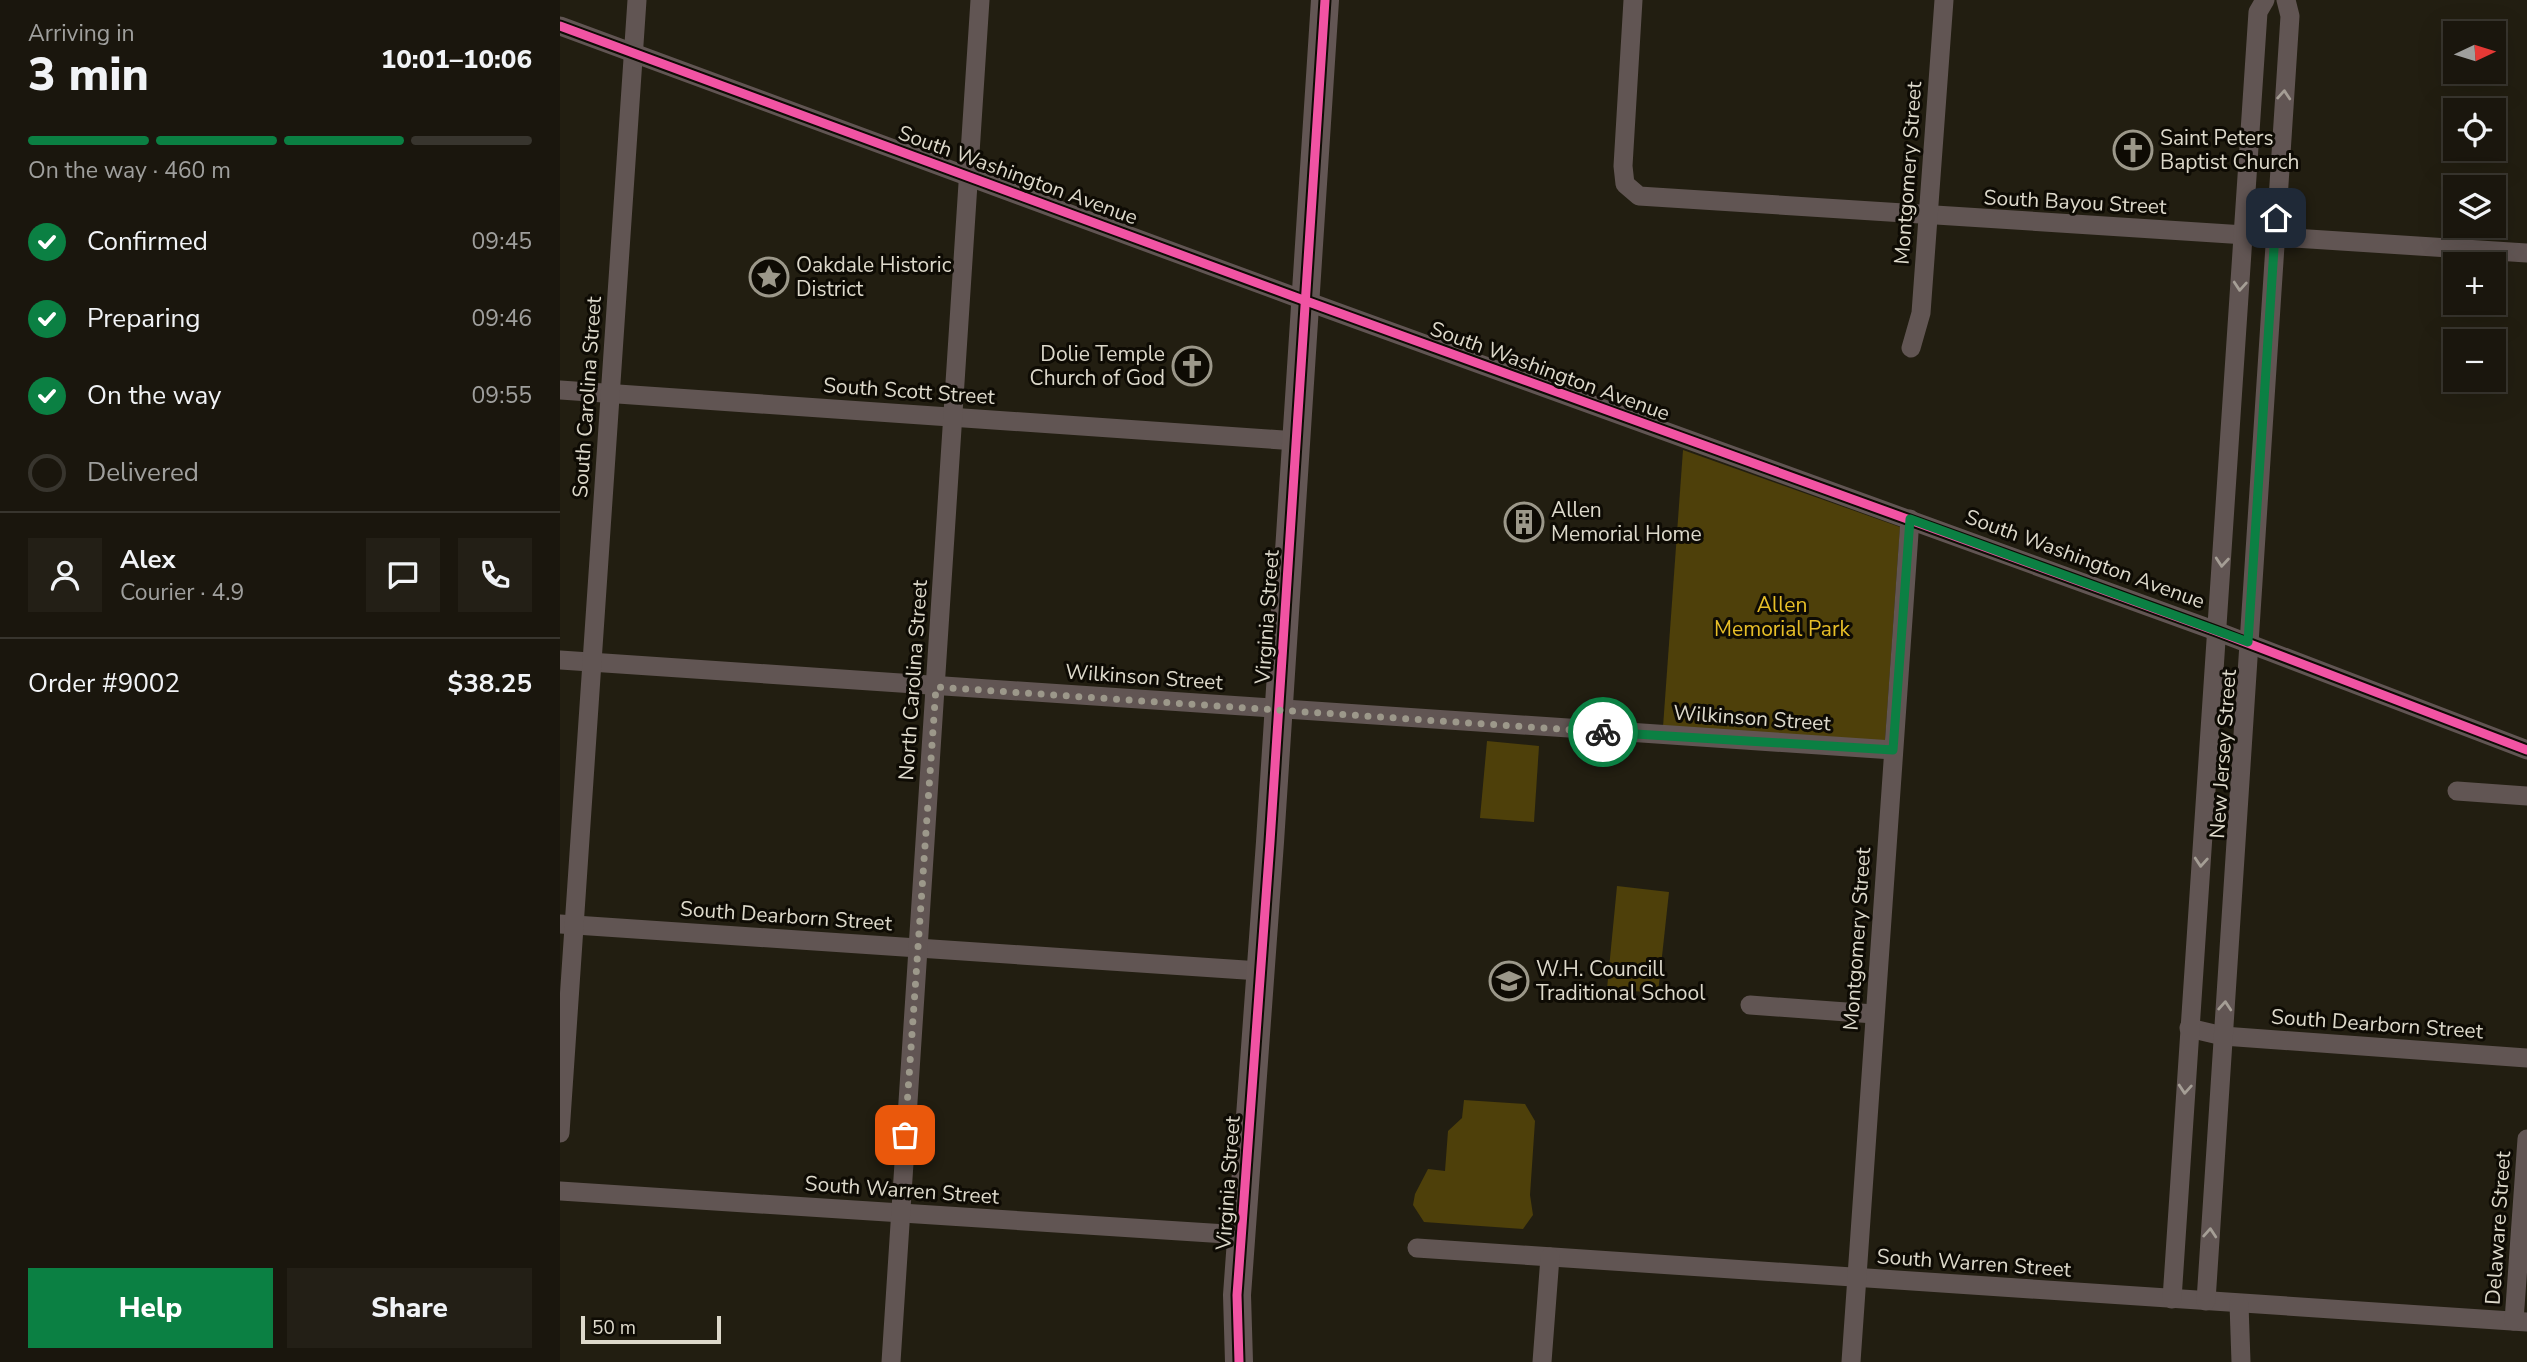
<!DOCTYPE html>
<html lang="en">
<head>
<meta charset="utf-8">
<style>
  body { margin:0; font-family:"Nunito Sans",sans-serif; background:#231f16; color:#f1f3f6; height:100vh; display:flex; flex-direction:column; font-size:26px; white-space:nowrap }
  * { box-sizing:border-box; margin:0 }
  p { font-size:23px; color:#9f9f9d }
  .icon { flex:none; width:38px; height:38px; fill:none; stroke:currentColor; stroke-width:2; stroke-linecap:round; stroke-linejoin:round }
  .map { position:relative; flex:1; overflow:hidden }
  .details { display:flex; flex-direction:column; background:#1a160d; width:560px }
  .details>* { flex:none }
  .needle { width:46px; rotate:86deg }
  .fabs { position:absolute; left:1883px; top:21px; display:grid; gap:14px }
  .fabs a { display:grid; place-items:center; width:63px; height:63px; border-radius:0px; background:#1a160d; box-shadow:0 7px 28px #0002,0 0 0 2px #38352e; font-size:35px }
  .scale { position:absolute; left:21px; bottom:18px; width:140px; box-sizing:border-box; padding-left:7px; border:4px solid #ddd9cb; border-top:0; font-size:19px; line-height:24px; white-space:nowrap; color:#ddd9cb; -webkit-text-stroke:5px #0e0b04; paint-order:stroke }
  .pin { position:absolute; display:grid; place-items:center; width:60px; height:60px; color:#fff; margin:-30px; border-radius:14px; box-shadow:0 4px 10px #0006 }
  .courier { position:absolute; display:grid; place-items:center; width:70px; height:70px; margin:-35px; border:5px solid #0b8043; border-radius:50%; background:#fff; color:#222; box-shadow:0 2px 9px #0007 }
  .overview em { font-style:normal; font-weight:800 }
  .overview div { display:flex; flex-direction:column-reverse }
  .overview { display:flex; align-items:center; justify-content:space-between; height:119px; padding:0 28px }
  h1 { font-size:46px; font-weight:800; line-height:52px }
  .bar { display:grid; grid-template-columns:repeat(4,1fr); gap:10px 7px; align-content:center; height:84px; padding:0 28px }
  .bar i { height:9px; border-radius:5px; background:#38352e }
  .bar .on { background:#0b8043 }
  .bar p { grid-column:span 4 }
  .line { display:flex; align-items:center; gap:18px; padding:0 28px; border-top:2px solid #38352e }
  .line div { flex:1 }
  .round { display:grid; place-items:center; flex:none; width:74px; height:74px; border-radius:0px; background:#231f16 }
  ol { padding:0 28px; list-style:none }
  li { display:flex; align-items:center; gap:21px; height:77px }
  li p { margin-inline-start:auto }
  li .icon { padding:7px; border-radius:50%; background:#0b8043; color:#fff; stroke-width:4 }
  li:last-child { color:#9f9f9d }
  li i { width:38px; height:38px; border:4px solid #38352e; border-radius:50% }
  .button { display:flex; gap:14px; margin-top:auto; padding:14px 28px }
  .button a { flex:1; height:80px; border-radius:0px; background:#0b8043; color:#fff; font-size:28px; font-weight:800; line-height:80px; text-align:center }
  .button a+a { background:#231f16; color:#f1f3f6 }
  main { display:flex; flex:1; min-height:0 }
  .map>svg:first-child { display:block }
  .green { fill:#4e400a }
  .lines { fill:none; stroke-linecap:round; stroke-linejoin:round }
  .street { stroke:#615553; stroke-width:19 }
  .secondary { stroke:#635654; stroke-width:28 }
  .cycleway-casing { stroke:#0e0b04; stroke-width:13 }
  .cycleway { stroke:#f153a3; stroke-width:9 }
  .oneway { stroke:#a59e95 }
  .done { stroke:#9c988a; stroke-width:7; stroke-dasharray:0 12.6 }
  .route { stroke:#0b8043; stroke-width:9 }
  .labels { text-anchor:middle; stroke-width:6; stroke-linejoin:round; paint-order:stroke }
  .poi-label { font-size:21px; fill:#ddd9cb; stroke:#0e0b04; text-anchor:start }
  .street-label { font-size:21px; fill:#ddd9cb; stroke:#0e0b04 }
  .park-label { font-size:21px; fill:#e8bf28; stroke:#0e0b04 }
</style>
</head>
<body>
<main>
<section class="details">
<div class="overview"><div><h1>3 min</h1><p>Arriving in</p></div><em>10:01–10:06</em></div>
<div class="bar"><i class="on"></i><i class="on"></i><i class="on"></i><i></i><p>On the way · 460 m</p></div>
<ol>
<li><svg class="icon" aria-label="check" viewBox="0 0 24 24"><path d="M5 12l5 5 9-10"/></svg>Confirmed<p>09:45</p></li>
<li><svg class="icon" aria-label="check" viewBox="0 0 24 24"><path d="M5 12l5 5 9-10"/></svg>Preparing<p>09:46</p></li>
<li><svg class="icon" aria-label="check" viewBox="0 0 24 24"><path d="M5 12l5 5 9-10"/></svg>On the way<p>09:55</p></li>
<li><i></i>Delivered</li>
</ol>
<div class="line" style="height:126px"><a class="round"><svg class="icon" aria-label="person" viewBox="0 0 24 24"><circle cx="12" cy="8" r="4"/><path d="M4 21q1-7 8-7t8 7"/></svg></a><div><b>Alex</b><p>Courier · 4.9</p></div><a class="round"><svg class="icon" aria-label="chat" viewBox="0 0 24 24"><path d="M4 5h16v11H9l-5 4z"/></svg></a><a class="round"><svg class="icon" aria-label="phone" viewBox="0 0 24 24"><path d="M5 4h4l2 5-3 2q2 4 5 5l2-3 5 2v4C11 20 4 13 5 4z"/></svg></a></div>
<div class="line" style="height:91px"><div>Order #9002</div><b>$38.25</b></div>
<div class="button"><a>Help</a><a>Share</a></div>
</section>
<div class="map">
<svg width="1967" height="1362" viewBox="0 0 1967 1362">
  <rect width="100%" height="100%" fill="#221e11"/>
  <g class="green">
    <path d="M1123,450L1340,527L1325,741L1103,727Z"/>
    <path d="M927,741L979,746L974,822L920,818Z"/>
    <path d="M1057,886L1109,892L1098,993L1047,989Z"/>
    <path d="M904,1100L965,1104L975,1121L970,1195L973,1215L963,1229L864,1222L853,1205L855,1194L868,1169L885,1171L888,1131L902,1118Z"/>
  </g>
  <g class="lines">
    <g class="street">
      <path d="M1073,0L1063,166L1065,184L1079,196L1967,253"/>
      <path d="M0,26L746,301L1656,631L1967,750"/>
      <path d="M1351,348L1361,313L1384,0"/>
      <path d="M0,390L737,441"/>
      <path d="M0,660L1333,750"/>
      <path d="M1897,791L1967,796"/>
      <path d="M0,924L700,971"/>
      <path d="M1190,1005L1314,1014"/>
      <path d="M1629,1028L1663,1036L1967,1058"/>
      <path d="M0,1133L77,0"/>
      <path d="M0,1191L682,1235"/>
      <path d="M857,1248L1967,1322"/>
      <path d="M1612,1299L1698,12L1705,0"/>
      <path d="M1646,1301L1730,16L1726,0"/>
      <path d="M1679,1304L1681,1362"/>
      <path d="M1954,1321L1967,1139"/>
      <path d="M331,1362L420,0"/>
      <path d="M982,1362L990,1257"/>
      <path d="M1291,1362L1350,519"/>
    </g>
    <path class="secondary" d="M679,1362L677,1295L710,842L765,0"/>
    <defs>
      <g id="cycleway">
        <path d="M0,26L746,301L1656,631L1967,750"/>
        <path d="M679,1362L677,1295L710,842L765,0"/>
      </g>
    </defs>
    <use href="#cycleway" class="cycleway-casing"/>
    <use href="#cycleway" class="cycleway"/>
  </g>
  <defs><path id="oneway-chevron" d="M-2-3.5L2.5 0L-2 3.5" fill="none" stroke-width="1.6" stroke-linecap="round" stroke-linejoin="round" transform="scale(1.75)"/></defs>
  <g class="oneway">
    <use href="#oneway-chevron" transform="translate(1724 95) rotate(-86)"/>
    <use href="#oneway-chevron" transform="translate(1680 286) rotate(94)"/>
    <use href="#oneway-chevron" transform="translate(1662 562) rotate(95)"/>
    <use href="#oneway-chevron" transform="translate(1641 862) rotate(94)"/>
    <use href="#oneway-chevron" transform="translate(1665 1006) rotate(-86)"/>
    <use href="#oneway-chevron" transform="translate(1625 1089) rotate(94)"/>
    <use href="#oneway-chevron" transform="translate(1650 1233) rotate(-86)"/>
  </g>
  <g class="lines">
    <path class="done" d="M345,1135L376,687L1043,732"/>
    <path class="route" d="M1043,732L1333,750L1350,519L1688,642L1716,218"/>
  </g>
  <defs>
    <symbol id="church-ring" viewBox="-11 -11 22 22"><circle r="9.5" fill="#0e0b04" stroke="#9c988a" stroke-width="1.5"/><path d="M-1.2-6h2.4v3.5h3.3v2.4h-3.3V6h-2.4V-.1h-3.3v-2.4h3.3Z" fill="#9c988a"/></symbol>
    <symbol id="sight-ring" viewBox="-11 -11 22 22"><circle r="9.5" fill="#0e0b04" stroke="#9c988a" stroke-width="1.5"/><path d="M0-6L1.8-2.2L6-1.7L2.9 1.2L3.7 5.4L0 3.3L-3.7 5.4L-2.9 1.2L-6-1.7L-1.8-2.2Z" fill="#9c988a"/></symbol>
    <symbol id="building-ring" viewBox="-11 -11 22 22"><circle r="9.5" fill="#0e0b04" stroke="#9c988a" stroke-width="1.5"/><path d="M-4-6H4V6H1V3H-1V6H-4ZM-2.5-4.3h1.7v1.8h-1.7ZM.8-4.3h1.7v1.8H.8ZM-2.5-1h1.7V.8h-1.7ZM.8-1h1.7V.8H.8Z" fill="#9c988a"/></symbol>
    <symbol id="school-ring" viewBox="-11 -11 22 22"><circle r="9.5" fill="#0e0b04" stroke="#9c988a" stroke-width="1.5"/><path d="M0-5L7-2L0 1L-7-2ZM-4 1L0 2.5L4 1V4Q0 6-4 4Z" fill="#9c988a"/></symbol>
  </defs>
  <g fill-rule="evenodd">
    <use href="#church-ring" x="1551" y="128" width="44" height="44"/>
    <use href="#sight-ring" x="187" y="255" width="44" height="44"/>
    <use href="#church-ring" x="610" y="344" width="44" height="44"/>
    <use href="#building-ring" x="942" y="500" width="44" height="44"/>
    <use href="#school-ring" x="927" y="959" width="44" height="44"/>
  </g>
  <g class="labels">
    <g class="poi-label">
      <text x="1600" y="145">Saint Peters<tspan x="1600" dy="24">Baptist Church</tspan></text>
      <text x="236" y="272">Oakdale Historic<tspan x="236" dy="24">District</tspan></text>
      <text x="605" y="361" text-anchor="end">Dolie Temple<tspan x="605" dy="24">Church of God</tspan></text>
      <text x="991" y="517">Allen<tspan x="991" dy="24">Memorial Home</tspan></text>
      <text x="976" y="976">W.H. Councill<tspan x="976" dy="24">Traditional School</tspan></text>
    </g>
    <g class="street-label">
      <text transform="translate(1348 173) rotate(-86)" y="7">Montgomery Street</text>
      <text transform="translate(458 175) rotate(20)" y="7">South Washington Avenue</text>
      <text transform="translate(1515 202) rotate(3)" y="7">South Bayou Street</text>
      <text transform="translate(990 371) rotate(20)" y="7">South Washington Avenue</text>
      <text transform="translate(349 391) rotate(4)" y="7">South Scott Street</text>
      <text transform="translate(27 397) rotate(-86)" y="7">South Carolina Street</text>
      <text transform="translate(1525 559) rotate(20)" y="7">South Washington Avenue</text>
      <text transform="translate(707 617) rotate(-86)" y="7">Virginia Street</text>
      <text transform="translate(584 677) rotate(4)" y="7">Wilkinson Street</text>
      <text transform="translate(353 680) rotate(-86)" y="7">North Carolina Street</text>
      <text transform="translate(1192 718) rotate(4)" y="7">Wilkinson Street</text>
      <text transform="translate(1663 754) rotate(-86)" y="7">New Jersey Street</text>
      <text transform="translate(226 916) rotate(4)" y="7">South Dearborn Street</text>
      <text transform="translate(1297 939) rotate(-86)" y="7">Montgomery Street</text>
      <text transform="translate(1817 1024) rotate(4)" y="7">South Dearborn Street</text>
      <text transform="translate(668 1183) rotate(-86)" y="7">Virginia Street</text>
      <text transform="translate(342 1190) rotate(4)" y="7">South Warren Street</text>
      <text transform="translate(1938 1228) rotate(-86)" y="7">Delaware Street</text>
      <text transform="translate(1414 1263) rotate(4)" y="7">South Warren Street</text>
    </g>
    <g class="park-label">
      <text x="1222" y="612">Allen<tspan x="1222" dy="24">Memorial Park</tspan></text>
    </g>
  </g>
</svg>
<div class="fabs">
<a><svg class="needle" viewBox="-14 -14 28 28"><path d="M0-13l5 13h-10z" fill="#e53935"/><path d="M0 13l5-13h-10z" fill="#9f9f9d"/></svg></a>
<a><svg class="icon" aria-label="locate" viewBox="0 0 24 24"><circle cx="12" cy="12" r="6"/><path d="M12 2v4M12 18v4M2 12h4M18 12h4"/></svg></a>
<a><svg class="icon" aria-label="layers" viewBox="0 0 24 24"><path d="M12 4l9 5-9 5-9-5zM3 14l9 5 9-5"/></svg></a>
<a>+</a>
<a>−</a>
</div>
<div class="scale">50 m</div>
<div class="pin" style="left:345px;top:1135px;background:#ea580c"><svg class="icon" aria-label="bag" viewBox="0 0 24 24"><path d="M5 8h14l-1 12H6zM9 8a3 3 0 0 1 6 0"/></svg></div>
<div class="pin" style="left:1716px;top:218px;background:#1f2937"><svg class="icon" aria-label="home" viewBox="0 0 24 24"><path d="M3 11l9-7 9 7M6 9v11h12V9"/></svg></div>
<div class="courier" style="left:1043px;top:732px"><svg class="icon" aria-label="bike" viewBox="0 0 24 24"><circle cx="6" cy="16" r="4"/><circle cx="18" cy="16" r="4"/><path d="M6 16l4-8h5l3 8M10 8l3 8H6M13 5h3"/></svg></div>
</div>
</main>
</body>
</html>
